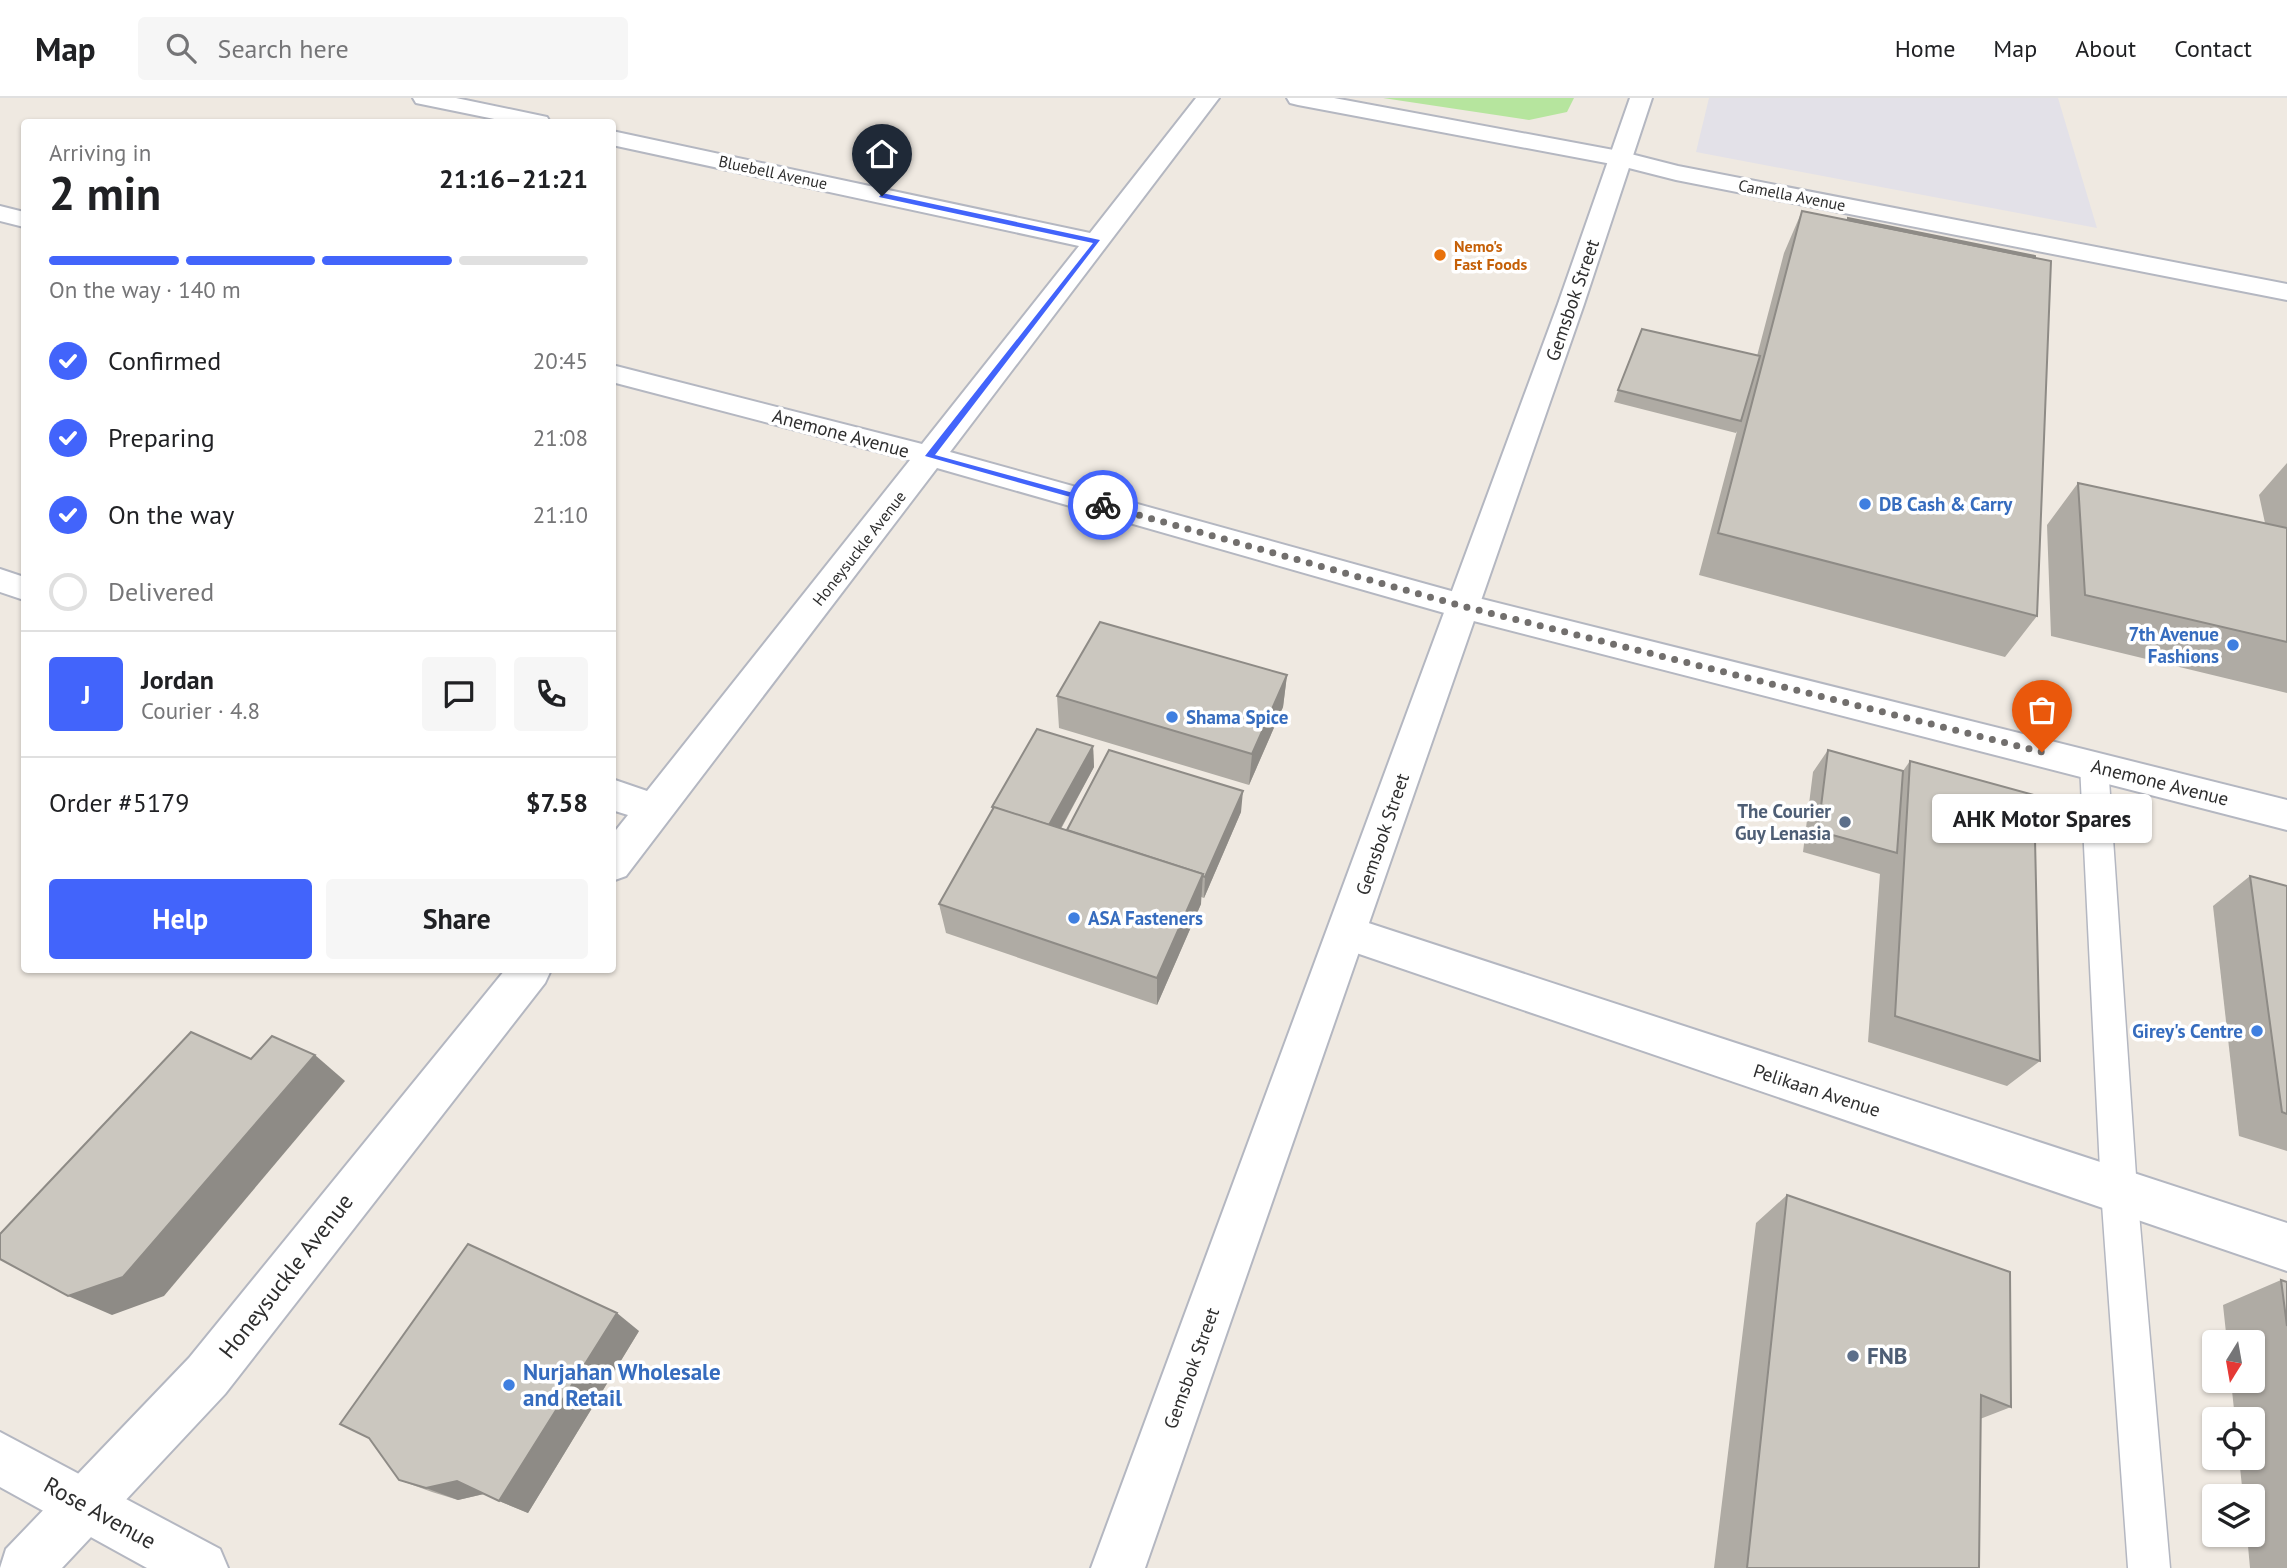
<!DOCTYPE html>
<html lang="en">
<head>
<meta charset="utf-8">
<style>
  body { margin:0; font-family:"PT Sans",sans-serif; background:#f6f6f6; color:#202124; height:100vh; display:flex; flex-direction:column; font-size:26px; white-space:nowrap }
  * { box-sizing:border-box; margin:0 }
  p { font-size:23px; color:#757577 }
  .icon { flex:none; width:38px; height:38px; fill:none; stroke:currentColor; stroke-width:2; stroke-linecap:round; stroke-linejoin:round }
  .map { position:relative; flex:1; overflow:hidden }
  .sheet { position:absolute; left:21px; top:21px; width:595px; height:854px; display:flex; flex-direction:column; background:#fff; border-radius:7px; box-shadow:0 2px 5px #0004 }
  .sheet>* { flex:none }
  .needle { width:46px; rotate:191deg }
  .buttons { position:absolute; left:2202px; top:1232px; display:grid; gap:14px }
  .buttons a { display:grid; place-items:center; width:63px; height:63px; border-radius:7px; background:#fff; box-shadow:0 2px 5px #0004; font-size:35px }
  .pin { position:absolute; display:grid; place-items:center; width:60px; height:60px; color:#fff; margin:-72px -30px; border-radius:50% 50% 50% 0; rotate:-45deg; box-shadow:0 0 7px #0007 }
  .pin .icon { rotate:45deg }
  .courier { position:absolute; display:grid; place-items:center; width:70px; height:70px; margin:-35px; border:5px solid #4264fb; border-radius:50%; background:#fff; color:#222; box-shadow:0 2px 9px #0007 }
  .bubble { position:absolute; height:49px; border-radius:7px; background:#fff; box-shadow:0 2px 5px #0004; font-size:23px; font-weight:600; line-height:49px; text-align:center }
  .overview em { font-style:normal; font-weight:600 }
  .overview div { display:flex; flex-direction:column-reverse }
  .overview { display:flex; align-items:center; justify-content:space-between; height:119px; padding:0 28px }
  h1 { font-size:46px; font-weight:600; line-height:52px }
  .bar { display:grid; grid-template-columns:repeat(4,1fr); gap:10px 7px; align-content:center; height:84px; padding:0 28px }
  .bar i { height:9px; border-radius:5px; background:#e0e0e0 }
  .bar .on { background:#4264fb }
  .bar p { grid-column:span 4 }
  .line { display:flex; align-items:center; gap:18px; padding:0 28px; border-top:2px solid #e0e0e0 }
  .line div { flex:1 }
  .round { display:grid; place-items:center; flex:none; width:74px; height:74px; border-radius:7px; background:#f6f6f6 }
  ol { padding:0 28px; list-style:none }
  li { display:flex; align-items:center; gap:21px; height:77px }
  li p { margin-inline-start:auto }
  li .icon { padding:7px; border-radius:50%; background:#4264fb; color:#fff; stroke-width:4 }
  li:last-child { color:#757577 }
  li i { width:38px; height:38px; border:4px solid #e0e0e0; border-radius:50% }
  .primary-button { display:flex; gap:14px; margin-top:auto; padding:14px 28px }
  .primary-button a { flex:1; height:80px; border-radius:7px; background:#4264fb; color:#fff; font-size:28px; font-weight:600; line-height:80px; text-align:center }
  .primary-button a+a { background:#f6f6f6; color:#202124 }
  header { display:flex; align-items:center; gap:42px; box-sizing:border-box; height:98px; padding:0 35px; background:#fff; border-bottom:2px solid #e0e0e0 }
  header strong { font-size:33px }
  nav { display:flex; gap:38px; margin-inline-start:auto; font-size:24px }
  .search { width:490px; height:63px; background:#f6f6f6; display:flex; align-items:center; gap:18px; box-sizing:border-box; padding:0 24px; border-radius:7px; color:#757577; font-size:26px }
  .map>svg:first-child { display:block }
  .industrial { fill:#e3e1e8 }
  .green { fill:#b6e59e }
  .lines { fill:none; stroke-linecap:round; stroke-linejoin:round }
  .lane-casing { stroke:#b4b7c1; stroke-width:3 }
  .street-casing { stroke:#b4b7c1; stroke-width:4 }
  .secondary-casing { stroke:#b4b7c1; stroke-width:4 }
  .lane { fill:#fff; fill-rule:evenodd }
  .street { fill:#fff; fill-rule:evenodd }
  .secondary { fill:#fff; fill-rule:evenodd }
  .wall { fill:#afaba4 }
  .shaded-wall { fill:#8e8b86 }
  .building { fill:#cbc7bf; stroke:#8e8b86; stroke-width:2 }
  .route { fill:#4264fb }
  .done { stroke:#726f6d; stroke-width:7; stroke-dasharray:0 12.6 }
  .food-dot { fill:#e8710a; stroke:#fff; stroke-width:2.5 }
  .shop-dot { fill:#3f7fe0; stroke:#fff; stroke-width:2.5 }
  .service-dot { fill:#5c6f8a; stroke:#fff; stroke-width:2.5 }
  .labels { text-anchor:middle; stroke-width:7; stroke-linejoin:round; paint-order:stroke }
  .far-street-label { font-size:16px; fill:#2e2e2e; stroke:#fff }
  .far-food-label { font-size:16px; font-weight:bold; fill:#c56008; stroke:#fff; text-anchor:start }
  .street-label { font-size:19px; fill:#2e2e2e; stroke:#fff }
  .shop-label { font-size:19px; font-weight:bold; fill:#366cbe; stroke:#fff; text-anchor:start }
  .service-label { font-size:19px; font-weight:bold; fill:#4e5e75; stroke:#fff; text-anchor:end }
  .near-street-label { font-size:23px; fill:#2e2e2e; stroke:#fff }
  .near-service-label { font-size:23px; font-weight:bold; fill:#4e5e75; stroke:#fff; text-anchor:start }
  .near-shop-label { font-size:23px; font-weight:bold; fill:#366cbe; stroke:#fff; text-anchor:start }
</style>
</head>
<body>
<header>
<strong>Map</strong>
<div class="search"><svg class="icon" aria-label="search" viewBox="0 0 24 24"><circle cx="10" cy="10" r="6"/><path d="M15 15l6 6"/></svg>Search here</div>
<nav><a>Home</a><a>Map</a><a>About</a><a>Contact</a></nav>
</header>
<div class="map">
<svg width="2287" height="1470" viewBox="0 0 2287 1470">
  <rect width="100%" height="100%" fill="#efe9e1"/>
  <path class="industrial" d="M1709,0H2058L2097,130L1696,54Z"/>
  <path class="green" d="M1383,0H1574L1567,14L1529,22Z"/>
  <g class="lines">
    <defs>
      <path id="lane" d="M2094,656L2104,659L2108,667L2137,1092L2170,1470H2128L2101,1092L2080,667L2084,659Z"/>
      <g id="street">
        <path d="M413,0H456L547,19L550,24H509L416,5Z"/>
        <path d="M1196,0H1219L950,354L1462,496L2287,702V732L1462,520L937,370L626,778L612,783V737L628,717L612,712V681L647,693L910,362L612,284V267L922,346L1079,148L612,47V33L1090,135Z"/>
        <path d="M1287,0H1334L1619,53L1678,68L2287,186V202L1676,82L1617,67L1298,7L1290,5Z"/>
        <path d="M0,108L24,114V129L0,123Z"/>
        <path d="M0,471L24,479V502L0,494Z"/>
        <path d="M1347,818L2287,1125V1173L1333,847L1327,835L1333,823Z"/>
        <path d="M505,872H551L545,885L225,1296L62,1470H0L6,1451L189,1260Z"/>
      </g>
      <g id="secondary">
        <path d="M1630,0H1652L1584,206L1145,1470H1091L1558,206Z"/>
        <path d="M0,1334L220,1451L228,1470H147L0,1389Z"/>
      </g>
    </defs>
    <use href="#lane" class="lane-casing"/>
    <use href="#street" class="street-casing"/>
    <use href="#secondary" class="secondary-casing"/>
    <use href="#lane" class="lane"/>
    <use href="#street" class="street"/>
    <use href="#secondary" class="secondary"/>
  </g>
  <g class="wall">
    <path d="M1802,113L2037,518L2005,559L1699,477L1737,333L1736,335L1614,304L1618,292L1757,258L1784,155Z"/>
    <path d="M2287,365V595L2051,538L2047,427L2078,385L2265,425L2259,397Z"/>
    <path d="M1287,577L1283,609L1249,687L1059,630L1057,598Z"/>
    <path d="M1093,648L1094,669L1061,731L1067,732L1241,714L1204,800L1201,799V806L1157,907L946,835L939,806L992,712V709Z"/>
    <path d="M1828,652L1903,673L1910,663L2040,963L2007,988L1868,944L1880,775V776L1803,754L1813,674Z"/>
    <path d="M2250,778L2287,788V1053L2239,1038L2213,808Z"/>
    <path d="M1787,1097L2011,1309L1980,1321L1979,1470H1714L1756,1125Z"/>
    <path d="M2281,1182L2287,1184V1470H2250L2247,1437H2252V1398H2243L2239,1360H2252V1321H2235L2231,1283H2252V1244H2227L2223,1207Z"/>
    <path d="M639,1233L528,1415L499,1403L484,1396L458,1402L432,1394L399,1382Z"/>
  </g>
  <g class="shaded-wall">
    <path d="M1287,577L1283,609L1249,687L1252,656Z"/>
    <path d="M1093,648L1094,669L1051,748L1049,727Z"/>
    <path d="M1243,693L1241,714L1204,800L1205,779Z"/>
    <path d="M1203,776L1201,806L1157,907V880Z"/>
    <path d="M315,957L345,983L164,1198L112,1217L68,1198Z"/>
    <path d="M617,1215L639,1233L528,1415L499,1403Z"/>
    <path d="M457,1383L488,1395L458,1402L426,1390Z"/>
  </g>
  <g class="building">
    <path d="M1802,113L2051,163L2037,518L1718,435Z"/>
    <path d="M1848,120L2035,158V160L1848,122Z"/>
    <path d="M1642,231L1760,258L1741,323L1618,292Z"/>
    <path d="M2078,385L2287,430V544L2085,497Z"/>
    <path d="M1100,524L1287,577L1252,656L1057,598Z"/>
    <path d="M1037,631L1093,648L1049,727L992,709Z"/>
    <path d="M1109,652L1243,693L1205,779L1202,778L1203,776L1067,732Z"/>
    <path d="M1828,652L1903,673L1897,755L1818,733Z"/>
    <path d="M1910,663L2034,697L2040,963L1895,918Z"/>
    <path d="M994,709L1203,776L1157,880L939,806Z"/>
    <path d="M2250,778L2287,788V1016L2282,1014Z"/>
    <path d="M191,934L251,961L272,938L315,957L123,1179L68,1198L0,1161V1136Z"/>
    <path d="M1787,1097L2010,1174L2011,1309L1981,1297L1979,1470H1747Z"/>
    <path d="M468,1146L617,1215L499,1403L457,1383L426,1390L399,1382L369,1340L340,1326Z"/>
    <path d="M2281,1182L2287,1184V1228Z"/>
  </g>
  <path class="route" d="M882,95L1100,142L935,357L1106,404V409L925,358L1093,145L879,99Z"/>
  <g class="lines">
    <path class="done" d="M1103,407L1462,508L2042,654"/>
  </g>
  <circle class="food-dot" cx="1440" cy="157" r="7"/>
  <g class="shop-dot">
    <circle cx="1865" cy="406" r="7"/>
    <circle cx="2233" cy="547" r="7"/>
    <circle cx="1172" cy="619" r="7"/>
    <circle cx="1074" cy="820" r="7"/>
    <circle cx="2257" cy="933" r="7"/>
    <circle cx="509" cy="1287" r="7"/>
  </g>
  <g class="service-dot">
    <circle cx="1845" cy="724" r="7"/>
    <circle cx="1853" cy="1258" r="7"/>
  </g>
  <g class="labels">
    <g class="far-street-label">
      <text transform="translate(773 74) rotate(12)" y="6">Bluebell Avenue</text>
      <text transform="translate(1792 97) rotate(11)" y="6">Camella Avenue</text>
      <text transform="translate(859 450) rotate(-52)" y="6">Honeysuckle Avenue</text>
    </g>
    <g class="far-food-label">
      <text x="1454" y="154">Nemo's<tspan x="1454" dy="18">Fast Foods</tspan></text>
    </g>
    <g class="street-label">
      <text transform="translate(1572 202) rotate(-71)" y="7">Gemsbok Street</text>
      <text transform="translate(841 335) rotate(15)" y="7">Anemone Avenue</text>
      <text transform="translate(2160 684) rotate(14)" y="7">Anemone Avenue</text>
      <text transform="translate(1382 736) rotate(-71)" y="7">Gemsbok Street</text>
      <text transform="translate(1817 992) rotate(18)" y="7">Pelikaan Avenue</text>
      <text transform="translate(1191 1270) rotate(-70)" y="7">Gemsbok Street</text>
    </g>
    <g class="shop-label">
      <text x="1879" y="413">DB Cash &amp; Carry</text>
      <text x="2219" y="543" text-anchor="end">7th Avenue<tspan x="2219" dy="22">Fashions</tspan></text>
      <text x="1186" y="626">Shama Spice</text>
      <text x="1088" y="827">ASA Fasteners</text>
      <text x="2243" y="940" text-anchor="end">Girey's Centre</text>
    </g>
    <g class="service-label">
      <text x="1831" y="720">The Courier<tspan x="1831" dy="22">Guy Lenasia</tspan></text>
    </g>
    <g class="near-street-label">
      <text transform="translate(286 1178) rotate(-52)" y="8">Honeysuckle Avenue</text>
      <text transform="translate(100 1415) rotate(29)" y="8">Rose Avenue</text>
    </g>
    <g class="near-service-label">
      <text x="1867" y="1266">FNB</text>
    </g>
    <g class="near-shop-label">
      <text x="523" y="1282">Nurjahan Wholesale<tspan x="523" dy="26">and Retail</tspan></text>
    </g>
  </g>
</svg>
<div class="buttons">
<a><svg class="needle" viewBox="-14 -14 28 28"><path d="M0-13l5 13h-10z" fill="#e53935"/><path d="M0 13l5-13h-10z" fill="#757577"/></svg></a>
<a><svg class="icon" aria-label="locate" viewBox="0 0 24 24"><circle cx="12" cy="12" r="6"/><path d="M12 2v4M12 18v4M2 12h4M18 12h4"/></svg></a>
<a><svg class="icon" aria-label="layers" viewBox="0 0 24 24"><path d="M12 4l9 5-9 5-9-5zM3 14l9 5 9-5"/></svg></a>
</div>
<div class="pin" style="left:2042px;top:654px;background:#ea580c"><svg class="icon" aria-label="bag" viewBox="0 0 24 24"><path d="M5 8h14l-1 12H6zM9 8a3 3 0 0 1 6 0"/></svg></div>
<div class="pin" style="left:882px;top:98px;background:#1f2937"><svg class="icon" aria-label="home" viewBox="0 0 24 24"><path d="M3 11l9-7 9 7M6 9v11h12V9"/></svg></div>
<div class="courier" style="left:1103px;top:407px"><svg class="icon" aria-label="bike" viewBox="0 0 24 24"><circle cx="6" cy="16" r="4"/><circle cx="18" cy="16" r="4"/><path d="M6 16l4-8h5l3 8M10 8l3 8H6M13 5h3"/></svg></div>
<div class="bubble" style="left:1932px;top:696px;width:220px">AHK Motor Spares</div>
<section class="sheet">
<div class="overview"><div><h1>2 min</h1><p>Arriving in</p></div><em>21:16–21:21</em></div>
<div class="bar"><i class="on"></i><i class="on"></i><i class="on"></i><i></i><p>On the way · 140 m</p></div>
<ol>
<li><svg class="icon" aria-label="check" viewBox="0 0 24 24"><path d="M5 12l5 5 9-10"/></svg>Confirmed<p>20:45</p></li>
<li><svg class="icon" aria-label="check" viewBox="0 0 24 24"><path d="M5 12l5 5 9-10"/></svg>Preparing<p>21:08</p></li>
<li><svg class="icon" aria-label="check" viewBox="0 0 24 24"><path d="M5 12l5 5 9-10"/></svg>On the way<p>21:10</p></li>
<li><i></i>Delivered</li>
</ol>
<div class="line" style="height:126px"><b class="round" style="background:#4264fb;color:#fff">J</b><div><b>Jordan</b><p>Courier · 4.8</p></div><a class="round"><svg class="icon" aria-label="chat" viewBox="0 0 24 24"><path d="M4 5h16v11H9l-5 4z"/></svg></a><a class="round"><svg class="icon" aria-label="phone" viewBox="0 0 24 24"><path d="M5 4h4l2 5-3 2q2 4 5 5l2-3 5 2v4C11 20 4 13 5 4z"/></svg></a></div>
<div class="line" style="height:91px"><div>Order #5179</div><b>$7.58</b></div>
<div class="primary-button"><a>Help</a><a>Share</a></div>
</section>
</div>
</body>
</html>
